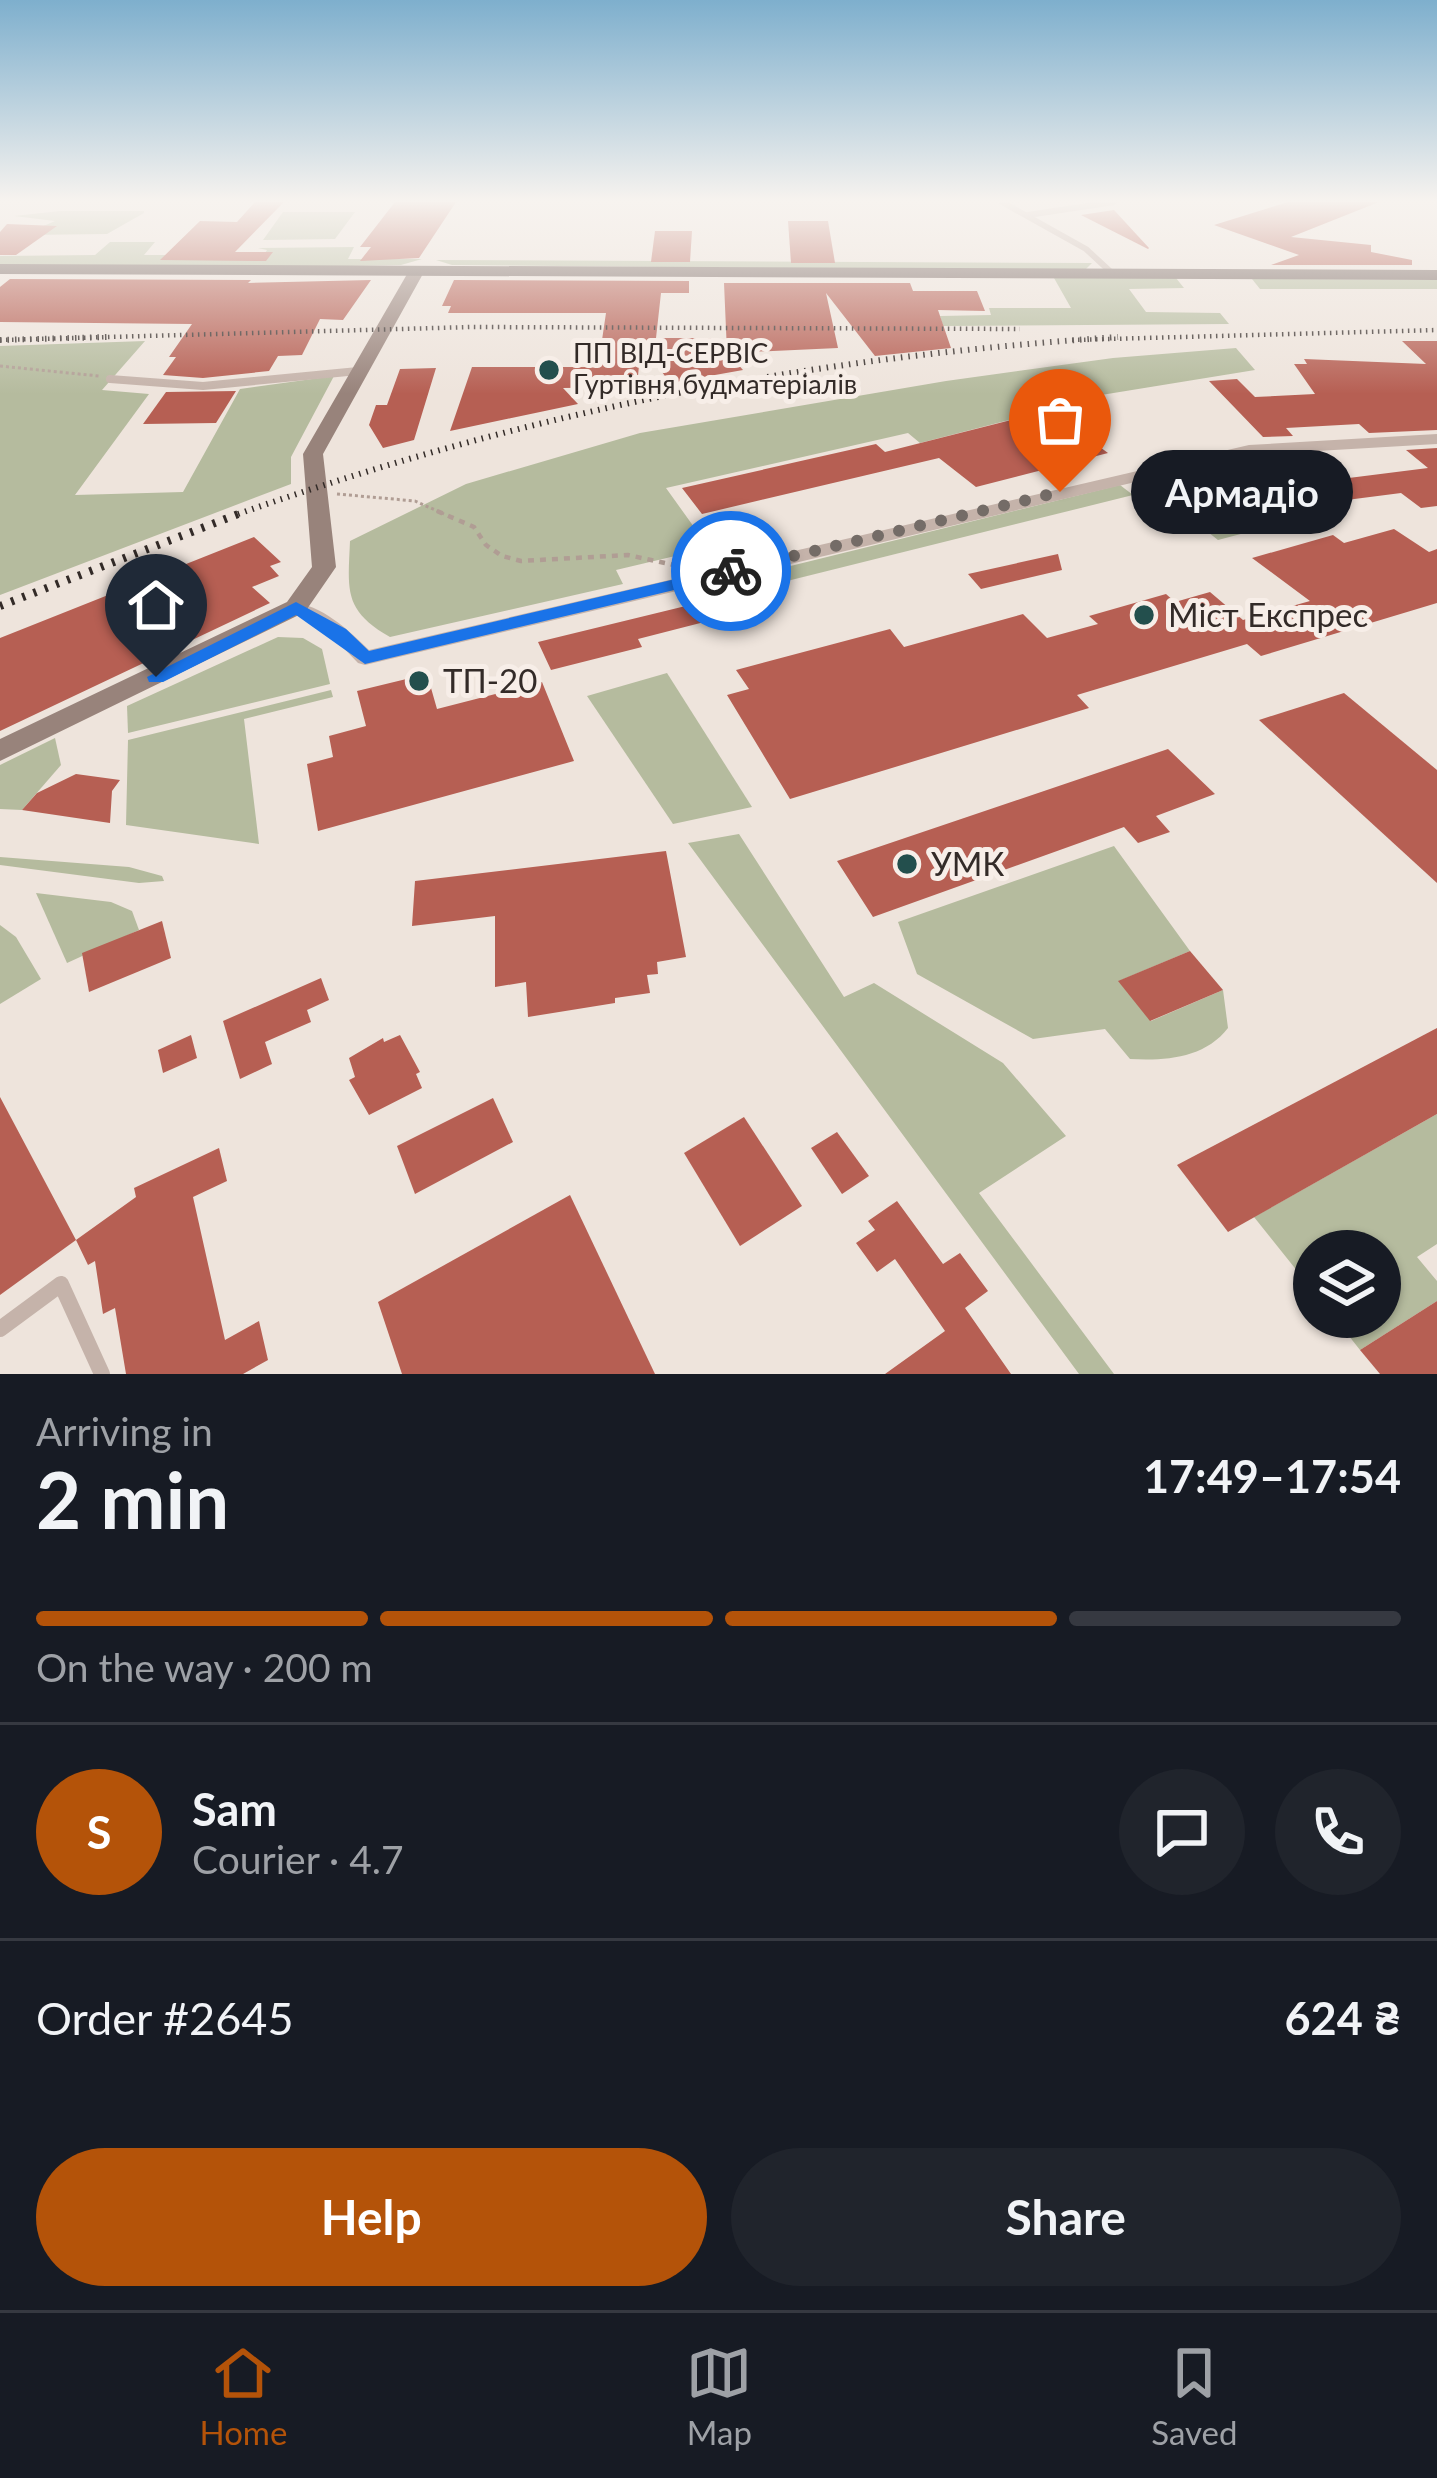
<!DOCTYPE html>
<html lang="en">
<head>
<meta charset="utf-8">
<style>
  body { margin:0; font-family:Lato,sans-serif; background:#20242c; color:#f1f3f6; height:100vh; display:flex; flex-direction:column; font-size:45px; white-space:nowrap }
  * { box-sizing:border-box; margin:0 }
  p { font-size:39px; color:#9ea1a6 }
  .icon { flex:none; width:66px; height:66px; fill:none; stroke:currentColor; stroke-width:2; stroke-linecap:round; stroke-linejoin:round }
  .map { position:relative; height:1374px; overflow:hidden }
  .drawer { display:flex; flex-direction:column; background:#171b24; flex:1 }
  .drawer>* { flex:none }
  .fabs { position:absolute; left:1293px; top:1230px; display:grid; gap:24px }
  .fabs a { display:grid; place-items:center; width:108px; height:108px; border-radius:50%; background:#171b24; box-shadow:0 3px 9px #0004; font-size:60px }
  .pin { position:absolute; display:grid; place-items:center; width:102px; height:102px; color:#fff; margin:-123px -51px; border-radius:50% 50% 50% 0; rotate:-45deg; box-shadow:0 0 12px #0007 }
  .pin .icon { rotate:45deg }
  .courier { position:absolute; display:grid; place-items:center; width:120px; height:120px; margin:-60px; border:9px solid #1a73e8; border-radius:50%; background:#fff; color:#222; box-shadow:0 3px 15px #0007 }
  .bubble { position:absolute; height:84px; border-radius:42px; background:#171b24; box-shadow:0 3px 9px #0004; font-size:39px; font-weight:700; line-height:84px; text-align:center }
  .head em { font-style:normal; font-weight:700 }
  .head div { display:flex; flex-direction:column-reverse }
  .head { display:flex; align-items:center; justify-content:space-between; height:204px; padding:0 36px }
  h1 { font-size:78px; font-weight:700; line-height:90px }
  .bar { display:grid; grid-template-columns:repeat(4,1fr); gap:18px 12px; align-content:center; height:144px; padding:0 36px }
  .bar i { height:15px; border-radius:9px; background:#363941 }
  .bar .current { background:#b45309 }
  .bar p { grid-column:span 4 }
  .line { display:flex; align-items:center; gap:30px; padding:0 36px; border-top:3px solid #363941 }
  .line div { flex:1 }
  .round { display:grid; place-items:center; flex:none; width:126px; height:126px; border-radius:63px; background:#20242c }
  .button { display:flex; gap:24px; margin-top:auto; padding:24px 36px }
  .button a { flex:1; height:138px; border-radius:72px; background:#b45309; color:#fff; font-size:48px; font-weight:700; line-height:138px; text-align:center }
  .button a+a { background:#20242c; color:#f1f3f6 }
  .tabs { display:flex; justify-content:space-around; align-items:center; height:168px; border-top:3px solid #363941; background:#171b24; font-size:33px; color:#9ea1a6 }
  .tabs a { display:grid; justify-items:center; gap:6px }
  .tabs .current { color:#b45309 }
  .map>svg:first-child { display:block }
  .green { fill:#b5bb9e }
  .building { fill:#b65f53 }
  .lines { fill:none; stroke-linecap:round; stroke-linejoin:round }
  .path-far1 { stroke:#b09d94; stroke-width:3; stroke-dasharray:3 3; stroke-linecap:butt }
  .path { stroke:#b09d94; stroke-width:4.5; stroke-dasharray:6 6; stroke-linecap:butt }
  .lane-far2 { stroke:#c5b3aa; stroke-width:6 }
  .lane-far1 { stroke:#c5b3aa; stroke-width:8 }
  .lane { stroke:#c5b3aa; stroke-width:16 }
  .street { fill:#c5b3aa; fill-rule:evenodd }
  .secondary { fill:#98837b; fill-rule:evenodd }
  .primary { fill:#73615b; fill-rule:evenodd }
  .rail-far2 { stroke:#332b28; stroke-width:4.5; stroke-dasharray:1.5 4.5; stroke-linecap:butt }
  .rail-far1 { stroke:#332b28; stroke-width:6; stroke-dasharray:1.5 6; stroke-linecap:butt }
  .rail { stroke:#332b28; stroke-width:8; stroke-dasharray:3 9; stroke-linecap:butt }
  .route { fill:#1a73e8 }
  .done { stroke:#746c67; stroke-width:12; stroke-dasharray:0 21.6 }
  .poi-dot { fill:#234f4d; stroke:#f7eee8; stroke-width:4.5 }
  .labels { text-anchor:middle; stroke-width:10; stroke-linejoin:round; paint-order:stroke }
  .far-poi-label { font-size:27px; fill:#332b28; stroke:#f7eee8; text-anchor:start }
  .poi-label { font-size:33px; fill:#332b28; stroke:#f7eee8; text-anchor:start }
</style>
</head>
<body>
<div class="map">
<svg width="1437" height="1374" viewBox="0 0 1437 1374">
  <rect width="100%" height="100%" fill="#eee4dc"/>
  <g class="green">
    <path d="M60,211H144V213L107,234L23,235L55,221L14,216Z"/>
    <path d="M283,212H355L335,239L263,240Z"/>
    <path d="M110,242H155L144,255H264L267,250L258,248L354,247L348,259H422L401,265L295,267L0,265V256L95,255Z"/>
    <path d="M436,260L1092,263L1084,271L452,265Z"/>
    <path d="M1054,278H1176L1184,288L1129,289L1146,312L1220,313L1229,324L943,326L940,316L991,315L989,308H1071Z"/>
    <path d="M1252,279L1437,280V289H1260Z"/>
    <path d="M145,341L102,390L149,394L75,495L183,492L240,389L334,376L291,457V484L0,595V346Z"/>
    <path d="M1236,348L1255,370L1052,403L1056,408L920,443L908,433L666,488L709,548L616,570L623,584L390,637C343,610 348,590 350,541L466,484L640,433L946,381L1113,358Z"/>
    <path d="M1242,461L1262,483L1243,490L1256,530L1218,540L1144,481Z"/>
    <path d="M1120,485L1133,495L739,593L730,581Z"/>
    <path d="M278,637L303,638L322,649L330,684L128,733L127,706Z"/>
    <path d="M667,673L752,807L673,824L587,696Z"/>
    <path d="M331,690L333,697L244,719L259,844L126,825L128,740Z"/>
    <path d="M55,738L61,765L22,810L0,809V765Z"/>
    <path d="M739,834L844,997L874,983L1003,1063L1066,1136L979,1193L1114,1374H1079L688,843Z"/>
    <path d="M1114,846L1190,951L1119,981L1151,1021L1223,990L1228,1028C1205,1058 1166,1061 1130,1059L1105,1029L1033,1039L917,974L898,922Z"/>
    <path d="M0,857L129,867L162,876L164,881L139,883L0,865Z"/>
    <path d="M36,893L111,902L132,911L139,930L67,963Z"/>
    <path d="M0,925L16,937L41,979L0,1004Z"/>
    <path d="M1437,1114V1244L1417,1257L1437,1281V1301L1360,1350L1334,1317H1380V1251H1314V1292L1254,1217Z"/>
  </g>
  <g class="building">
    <path d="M255,202H284L235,252H273L266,261L160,260L200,221L237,222Z"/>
    <path d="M395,202H456L419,258L360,261L371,247H360Z"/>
    <path d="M1288,202H1379L1291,237L1371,245V252L1412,260V265H1271L1299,255L1214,225Z"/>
    <path d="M1114,210L1149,248L1148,249L1081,215Z"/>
    <path d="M788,221H828L835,263H791Z"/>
    <path d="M7,224L57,226L16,255H0V232Z"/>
    <path d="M655,231H692L690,262H651Z"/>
    <path d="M10,279L251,280L248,283L371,280L343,320L320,319L302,355L278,356L269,371L203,378L163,375L176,357H169L192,324L0,322V287Z"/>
    <path d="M454,280L689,281V293H661L656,338H715L727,352L724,283H910L913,291H977L985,311L938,310L951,348L875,356L826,293L838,348L728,353L743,370L670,383L641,343L637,387L563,388L578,404L450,431L472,367H598L606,313H448L451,306H442Z"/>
    <path d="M1402,341H1437V430L1369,433L1359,424L1286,428L1293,436L1263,437L1209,381L1237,379L1255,397L1315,394L1294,364H1307L1304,359L1426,364Z"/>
    <path d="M436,368L414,440L383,448L369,425L376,405H387L400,369Z"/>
    <path d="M236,391L216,423L143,424L166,392Z"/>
    <path d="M1050,410L1108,453L976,487L939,458L702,514L682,488L876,444L885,452Z"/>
    <path d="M1437,448V506L1421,508L1401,493L1331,502L1309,483L1428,468L1406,450Z"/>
    <path d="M1394,529L1429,552L1437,549V603L1261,656L1247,644L1077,695L1089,708L790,799L727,695L749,689L736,670L890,629L904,647L1023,614L1047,638L1098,624L1089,616L1166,594L1175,602L1210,592L1243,620L1310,601L1252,558L1333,535L1344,543Z"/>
    <path d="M254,537L281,562L270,566L279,576L252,587L270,603L0,731V638Z"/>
    <path d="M1058,554L1062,570L981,589L968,574Z"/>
    <path d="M739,593L751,610L638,639L642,647L551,670L538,642Z"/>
    <path d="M427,674L437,709L542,682L574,761L318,831L307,764L333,757L329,736L366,726L357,691Z"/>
    <path d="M1344,693L1437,770V883L1259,720Z"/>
    <path d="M1168,749L1215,794L1156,816L1170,832L1138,843L1124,827L873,917L837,861Z"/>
    <path d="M76,774L120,780L112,791L110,823L22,810L37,793Z"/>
    <path d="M666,851L686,957L657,962L658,974L647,975L650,993L615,998V1003L528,1017L526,982L495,987V916L412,926L415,881Z"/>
    <path d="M162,921L171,958L89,992L82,953Z"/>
    <path d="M1190,951L1223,990L1150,1021L1118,981Z"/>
    <path d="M321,978L329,1000L307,1010L311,1022L265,1042L272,1064L240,1079L223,1021Z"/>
    <path d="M1437,1028V1114L1228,1232L1177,1165Z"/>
    <path d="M191,1035L197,1058L163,1073L158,1050Z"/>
    <path d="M400,1035L420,1072L416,1074L422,1088L369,1115L349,1080L355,1077L349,1058L383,1038L384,1042Z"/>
    <path d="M0,1097L76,1240L0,1295Z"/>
    <path d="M493,1098L513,1142L415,1194L397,1146Z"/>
    <path d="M744,1117L802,1206L740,1246L684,1153Z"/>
    <path d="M837,1132L869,1176L842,1194L811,1148Z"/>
    <path d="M219,1148L227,1181L193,1197L225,1340L259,1321L268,1360L243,1374H126L115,1308L103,1314L95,1261L88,1265L76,1240L136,1197L134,1188Z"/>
    <path d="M570,1195L655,1374H402L378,1302Z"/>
    <path d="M897,1201L943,1264L960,1253L988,1291L965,1308L1011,1374H885L945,1331L895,1259L877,1272L856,1243L875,1230L868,1221Z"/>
    <path d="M1437,1301V1374H1380L1360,1350Z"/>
  </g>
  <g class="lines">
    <g class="path-far1">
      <path d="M0,366L99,376"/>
      <path d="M337,494L415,501L444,514"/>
    </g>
    <path class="path" d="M437,511L474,527L486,545L502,556L521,561L628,555L674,565"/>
    <g class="lane-far2">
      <path d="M1002,202L1086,249L1113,274"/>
      <path d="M1028,215L1114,202"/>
    </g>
    <path class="lane-far1" d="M110,379L203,386L358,371"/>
    <path class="lane" d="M0,1329L61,1284L102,1374"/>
    <path class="street" d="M1437,434V444L1249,455L365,665L358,663L333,637L286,607L289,603C318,601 350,631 369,650L1249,445Z"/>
    <path class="secondary" d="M410,269L424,272L323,454L336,567L305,612L0,761V739L287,602L312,567L303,454Z"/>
    <path class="primary" d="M0,264L1437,270V280L0,274Z"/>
    <g class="rail-far2">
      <path d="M0,340L472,327L1020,329"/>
      <path d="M1072,340L1437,330"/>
    </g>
    <g class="rail-far1">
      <path d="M0,340L108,337"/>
      <path d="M238,514C535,410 804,358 1118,337"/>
    </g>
    <path class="rail" d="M0,606L246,511"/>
  </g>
  <linearGradient id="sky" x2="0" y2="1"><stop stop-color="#7eafcd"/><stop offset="0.51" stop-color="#f7f3ef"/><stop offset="1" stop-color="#f7f3ef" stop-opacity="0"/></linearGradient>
  <rect width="1437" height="394" fill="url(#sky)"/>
  <path class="route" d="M731,566L739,571L737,575L365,664L296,615L163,682H149L147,677L296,602L346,629L369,651Z"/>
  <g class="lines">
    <path class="done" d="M731,571L1060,492"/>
  </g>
  <g class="poi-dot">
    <circle cx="549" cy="370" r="12"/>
    <circle cx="1144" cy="615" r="12"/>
    <circle cx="419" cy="681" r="12"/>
    <circle cx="907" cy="864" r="12"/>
  </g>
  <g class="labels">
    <g class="far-poi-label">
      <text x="573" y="363">ПП ВІД-СЕРВІС<tspan x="573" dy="31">Гуртівня будматеріалів</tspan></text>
    </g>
    <g class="poi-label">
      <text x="1168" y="627">Міст Експрес</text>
      <text x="443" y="693">ТП-20</text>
      <text x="931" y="876">УМК</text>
    </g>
  </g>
</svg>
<div class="fabs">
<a><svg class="icon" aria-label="layers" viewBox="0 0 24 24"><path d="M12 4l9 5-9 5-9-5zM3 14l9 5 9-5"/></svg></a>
</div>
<div class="pin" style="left:1060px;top:492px;background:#ea580c"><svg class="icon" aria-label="bag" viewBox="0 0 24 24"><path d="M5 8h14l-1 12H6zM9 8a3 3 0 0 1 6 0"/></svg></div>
<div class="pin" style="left:156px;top:677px;background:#1f2937"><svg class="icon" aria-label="home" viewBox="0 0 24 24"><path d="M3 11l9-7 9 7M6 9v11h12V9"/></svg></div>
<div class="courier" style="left:731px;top:571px"><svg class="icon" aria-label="bike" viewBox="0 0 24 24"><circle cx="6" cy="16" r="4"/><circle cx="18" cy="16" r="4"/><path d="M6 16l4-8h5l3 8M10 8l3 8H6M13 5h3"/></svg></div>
<div class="bubble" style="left:1131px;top:450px;width:222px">Армадіо</div>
</div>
<section class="drawer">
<div class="head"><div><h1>2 min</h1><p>Arriving in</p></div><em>17:49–17:54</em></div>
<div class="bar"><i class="current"></i><i class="current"></i><i class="current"></i><i></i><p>On the way · 200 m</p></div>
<div class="line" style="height:216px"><b class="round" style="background:#b45309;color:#fff">S</b><div><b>Sam</b><p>Courier · 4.7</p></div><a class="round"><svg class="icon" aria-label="chat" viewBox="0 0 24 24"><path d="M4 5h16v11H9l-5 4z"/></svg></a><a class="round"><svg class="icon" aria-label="phone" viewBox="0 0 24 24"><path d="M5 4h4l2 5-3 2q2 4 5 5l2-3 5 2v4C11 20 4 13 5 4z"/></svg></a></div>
<div class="line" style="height:156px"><div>Order #2645</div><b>624 ₴</b></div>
<div class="button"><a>Help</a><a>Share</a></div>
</section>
<nav class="tabs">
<a class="current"><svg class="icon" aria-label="home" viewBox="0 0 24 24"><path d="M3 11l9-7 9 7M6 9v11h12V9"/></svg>Home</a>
<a><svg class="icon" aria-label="map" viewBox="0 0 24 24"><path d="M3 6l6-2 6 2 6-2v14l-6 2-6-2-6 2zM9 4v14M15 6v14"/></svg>Map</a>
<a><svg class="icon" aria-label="saved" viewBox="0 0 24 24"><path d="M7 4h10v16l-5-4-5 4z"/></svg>Saved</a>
</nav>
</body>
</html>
